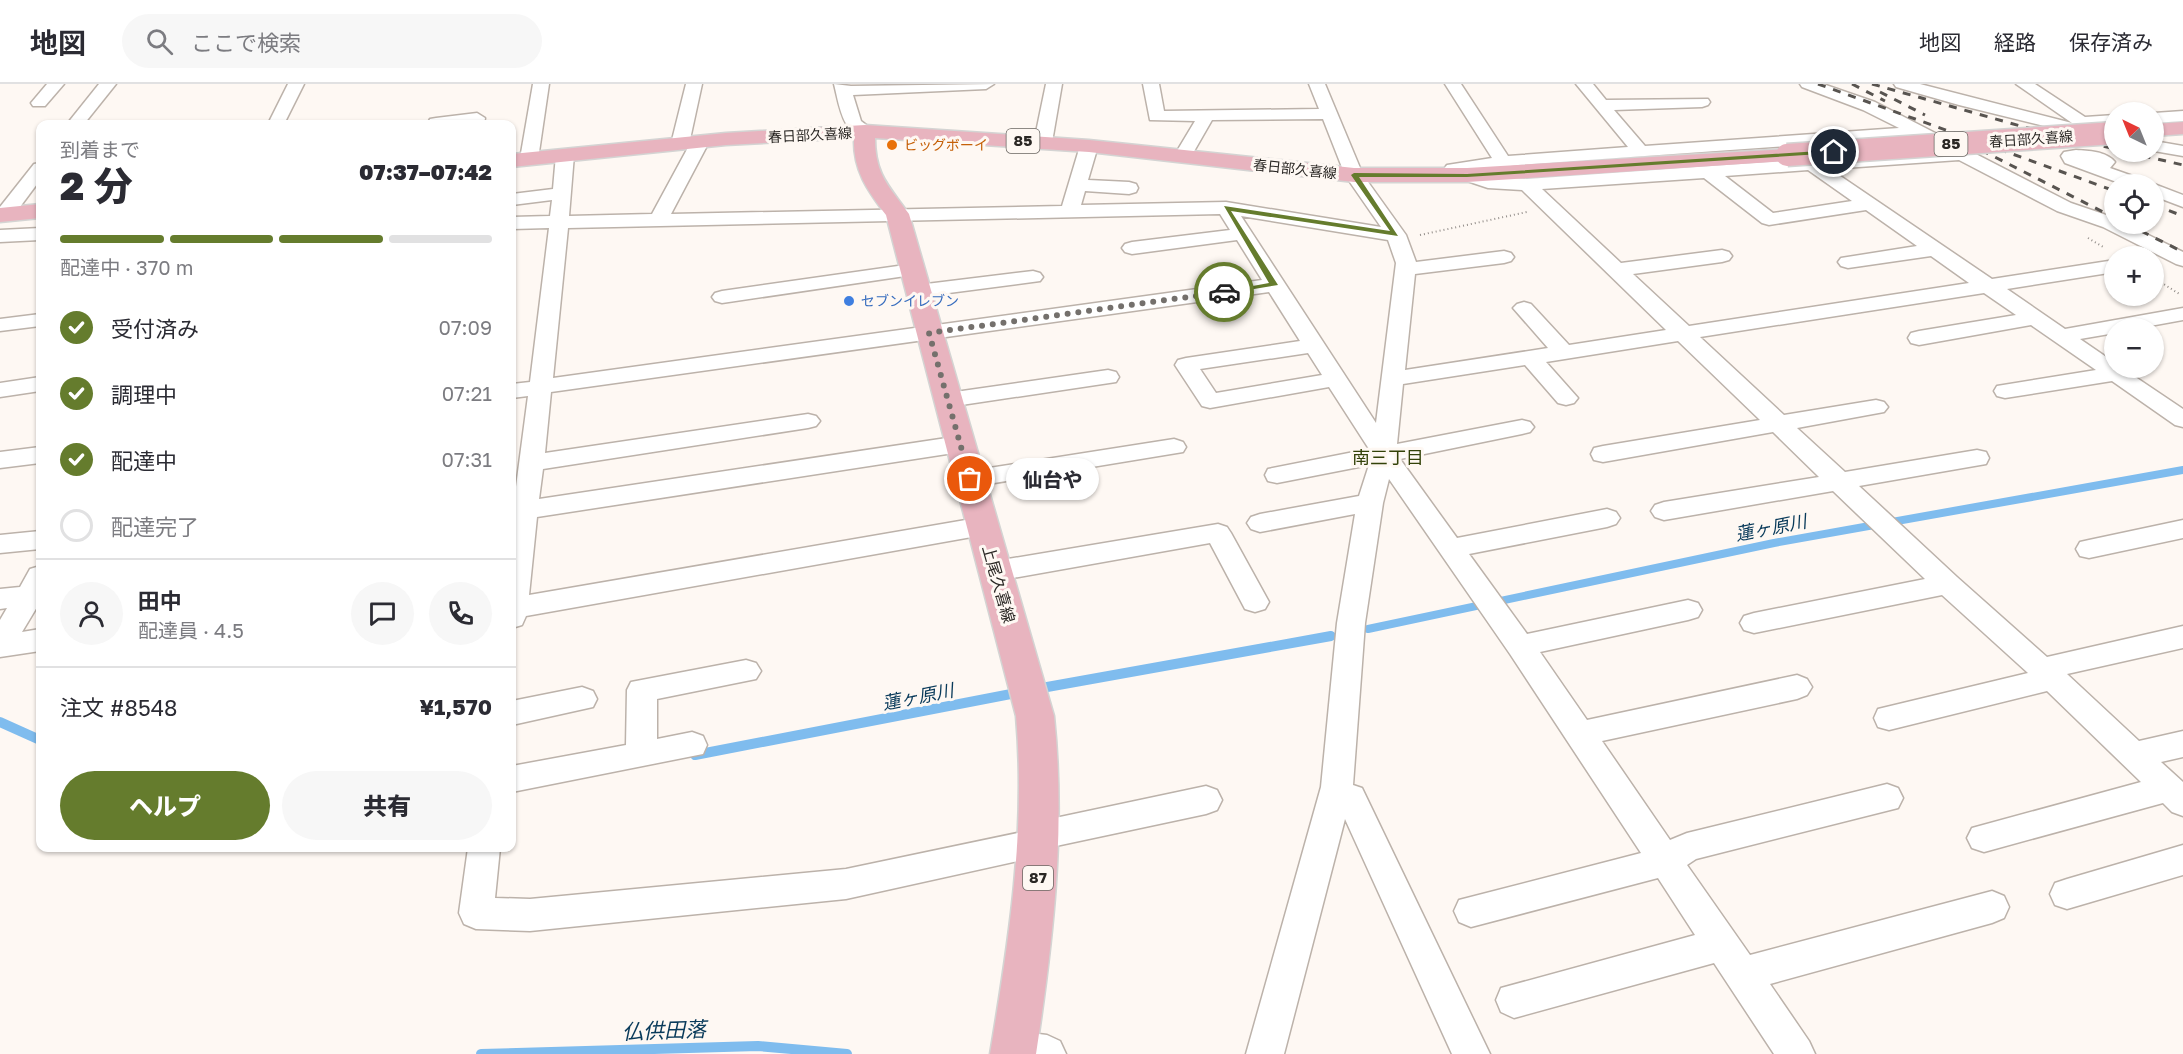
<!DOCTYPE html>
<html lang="ja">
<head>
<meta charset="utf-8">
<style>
  body { margin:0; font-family:"Golos Text","Noto Sans JP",sans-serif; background:#f7f7f7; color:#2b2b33; height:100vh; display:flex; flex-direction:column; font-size:22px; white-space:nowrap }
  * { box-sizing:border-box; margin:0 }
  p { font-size:20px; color:#7c7c81 }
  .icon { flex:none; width:33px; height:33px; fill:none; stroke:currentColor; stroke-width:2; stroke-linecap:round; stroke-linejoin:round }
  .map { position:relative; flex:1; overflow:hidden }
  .panel { position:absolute; left:36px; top:36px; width:480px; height:732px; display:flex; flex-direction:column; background:#fff; border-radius:12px; box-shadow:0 2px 4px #0004 }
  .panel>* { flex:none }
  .needle { width:39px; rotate:317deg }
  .tools { position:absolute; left:2104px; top:18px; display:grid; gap:12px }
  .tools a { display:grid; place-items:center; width:60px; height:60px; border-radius:50%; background:#fff; box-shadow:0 2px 4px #0004; font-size:30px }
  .pin { position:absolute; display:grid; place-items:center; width:51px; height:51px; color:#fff; margin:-26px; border:3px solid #fff; border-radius:50%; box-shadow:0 2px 6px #0007 }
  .courier { position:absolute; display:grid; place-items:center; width:60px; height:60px; margin:-30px; border:4px solid #657c2d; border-radius:50%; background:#fff; color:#222; box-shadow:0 2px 8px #0007 }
  .bubble { position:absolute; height:42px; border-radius:21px; background:#fff; box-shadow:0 2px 4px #0004; font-size:20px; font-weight:800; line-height:42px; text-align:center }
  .overview em { font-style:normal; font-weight:800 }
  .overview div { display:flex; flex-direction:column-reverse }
  .overview { display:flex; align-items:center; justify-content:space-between; height:102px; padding:0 24px }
  h1 { font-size:39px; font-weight:800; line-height:45px }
  .bar { display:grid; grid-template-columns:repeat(4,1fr); gap:9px 6px; align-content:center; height:72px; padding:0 24px }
  .bar i { height:8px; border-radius:4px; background:#e1e1e2 }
  .bar .active { background:#657c2d }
  .bar p { grid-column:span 4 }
  .line { display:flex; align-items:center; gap:15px; padding:0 24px; border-top:2px solid #e1e1e2 }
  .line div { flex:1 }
  .round { display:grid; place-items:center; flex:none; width:63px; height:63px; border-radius:32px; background:#f7f7f7 }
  ol { padding:0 24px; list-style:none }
  li { display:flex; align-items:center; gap:18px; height:66px }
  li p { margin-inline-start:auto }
  li .icon { padding:6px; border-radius:50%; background:#657c2d; color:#fff; stroke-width:4 }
  li:last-child { color:#7c7c81 }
  li i { width:33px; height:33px; border:3px solid #e1e1e2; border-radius:50% }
  .cta { display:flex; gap:12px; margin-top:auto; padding:12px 24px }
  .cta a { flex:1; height:69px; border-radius:36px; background:#657c2d; color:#fff; font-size:24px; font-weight:800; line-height:69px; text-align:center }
  .cta a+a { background:#f7f7f7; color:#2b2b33 }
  header { display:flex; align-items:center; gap:36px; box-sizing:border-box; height:84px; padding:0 30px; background:#fff; border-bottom:2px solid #e1e1e2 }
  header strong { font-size:28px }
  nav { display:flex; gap:33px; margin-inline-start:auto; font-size:21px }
  .search { width:420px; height:54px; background:#f7f7f7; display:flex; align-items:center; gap:15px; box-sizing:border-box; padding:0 21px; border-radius:33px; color:#7c7c81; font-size:22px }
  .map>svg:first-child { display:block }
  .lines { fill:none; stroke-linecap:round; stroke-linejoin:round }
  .stream-far1 { stroke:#7fbcee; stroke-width:8 }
  .stream { stroke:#7fbcee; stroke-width:10 }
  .minor-casing { stroke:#bcb2aa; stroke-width:3 }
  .major-casing { stroke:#d4d4d3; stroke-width:3 }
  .path { stroke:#948f8b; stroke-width:2; stroke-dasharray:1 3; stroke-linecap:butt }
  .minor { fill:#fff; fill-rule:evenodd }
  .major { fill:#e8b4bf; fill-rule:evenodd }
  .rail { stroke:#585450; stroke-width:3; stroke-dasharray:8 8; stroke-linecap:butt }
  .major-bridge-casing { stroke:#d4d4d3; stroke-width:25; stroke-linecap:butt }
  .major-bridge { stroke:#e8b4bf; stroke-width:22 }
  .route { fill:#657c2d }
  .done { stroke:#74706c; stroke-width:6; stroke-dasharray:0 10.8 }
  .food-dot { fill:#e8710a; stroke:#fef8f3; stroke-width:2 }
  .shop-dot { fill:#3f7fe0; stroke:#fef8f3; stroke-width:2 }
  .labels { text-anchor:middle; stroke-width:6; stroke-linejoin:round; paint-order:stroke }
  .far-street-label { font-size:14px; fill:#2a2724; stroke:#fef8f3 }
  .far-food-label { font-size:14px; fill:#c56008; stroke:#fef8f3; text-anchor:start }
  .far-shop-label { font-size:14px; fill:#366cbe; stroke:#fef8f3; text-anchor:start }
  .shield { fill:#fef8f3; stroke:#6a6662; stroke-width:1.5 }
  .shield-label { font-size:15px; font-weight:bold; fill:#2a2724 }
  .street-label { font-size:16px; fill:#2a2724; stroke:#fef8f3 }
  .neighbourhood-label { font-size:18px; fill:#334209; stroke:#fef8f3 }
  .water-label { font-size:18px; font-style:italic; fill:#093a5a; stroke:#fef8f3 }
  .near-water-label { font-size:21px; font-style:italic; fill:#093a5a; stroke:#fef8f3 }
</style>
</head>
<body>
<header>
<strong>地図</strong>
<div class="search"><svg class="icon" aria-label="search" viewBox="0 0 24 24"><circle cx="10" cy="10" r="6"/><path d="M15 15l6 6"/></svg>ここで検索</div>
<nav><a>地図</a><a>経路</a><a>保存済み</a></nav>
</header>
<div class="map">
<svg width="2183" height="970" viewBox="0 0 2183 970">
  <rect width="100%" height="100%" fill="#fef8f3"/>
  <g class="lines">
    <path class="stream-far1" d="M1368,545L1774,459L2183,386"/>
    <g class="stream">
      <path d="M1036,605L1331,552"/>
      <path d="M0,638L40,656"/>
      <path d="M695,671L1021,608"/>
      <path d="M481,970L758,962L847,970"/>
    </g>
    <defs>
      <g id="minor">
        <path d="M47,0H64L45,22H33L31,19Z"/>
        <path d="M99,0H116L84,40H67Z"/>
        <path d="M288,0H304L284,40H268Z"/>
        <path d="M533,0H549L538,75L535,79H523L520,75Z"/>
        <path d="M686,0H702L689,60L686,64H674L671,60Z"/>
        <path d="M834,0L851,2L994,0L986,5L853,11L861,37L874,47L871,51C843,58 839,19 834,0Z"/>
        <path d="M1046,0H1062L1052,58L1049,62H1037L1034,58Z"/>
        <path d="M1143,0H1159L1164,27L1319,25L1309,0H1325L1363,91L1406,151L1416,178L1504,167L1511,169L1514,173L1511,177L1504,179L1415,190L1405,286L1548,264L1513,224L1517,220L1524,218L1531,220L1569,261L1666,246L1522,106L1488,104L1461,95L1459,90L1447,89L1444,85L1447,81L1492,74L1445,0H1461L1508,72L1628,63L1576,0H1593L1606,16L1708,15L1710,18L1708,21L1702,23L1614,26L1645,62L1899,44L1863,26L1802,3L1800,0H1823L1875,18L2071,119L2115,134V140H2126L2183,168V182L2176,180L2103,143L2057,127L1959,76L1830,85L1992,195L2115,176V188L2007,205L2065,245L2183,224V236L2139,244H2115V249L2080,255L2115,279V284H2122L2183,325V343L2175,341L2112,297L2005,314L1997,312L1994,307L1997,302L2096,286L2031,241L1919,261L1911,259L1908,254L1911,249L1919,247L2016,231L1984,209L1700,253L1784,331L1876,316L1884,318L1888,323L1884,328L1797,344L1845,388L1977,366L1986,368L1989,374L1986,380L1859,402L1957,493L2047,573L2183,542V564L2067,590L2139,657L2183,647V673L2161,678L2183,698V732L2172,728L2163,719L1984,768L1972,764L1967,754L1972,744L2141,698L2047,607L1889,646L1878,643L1874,634L1878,625L2028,589L1942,511L1754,549L1744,546L1740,539L1744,532L1754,529L1925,495L1833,407L1664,436L1655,433L1651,427L1655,421L1664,418L1819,393L1773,348L1603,378L1594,376L1591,370L1594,364L1603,362L1760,336L1678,257L1546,278L1578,314L1574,319L1566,321L1558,319L1525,281L1403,300L1397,360L1522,336L1530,338L1534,343L1530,348L1522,350L1400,375L1457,454L1607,425L1616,428L1620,434L1616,440L1607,443L1469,470L1527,550L1688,516L1698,519L1702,526L1698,533L1688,536L1540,568L1587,636L1797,591L1807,595L1812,603L1807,611L1797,615L1602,657L1670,756L1687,749L1887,700L1898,704L1903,714L1898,724L1696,775L1687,781L1750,871L1992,807L2004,812L2009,823L2004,834L1992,839L1770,900L1809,957L1815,970H1774L1714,879L1514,934L1501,928L1496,916L1501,904L1695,851L1658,794L1471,843L1459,838L1454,827L1459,816L1641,769L1510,570L1389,395L1383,419L1365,539L1353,701L1362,704L1490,970H1452L1345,735L1284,970H1246L1321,703L1337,539L1355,430L1260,448L1251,445L1247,439L1251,433L1260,430L1359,412L1369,381L1277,399L1268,397L1265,391L1268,385L1369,365L1329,303L1210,324L1202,322L1175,281L1178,276L1186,274L1300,257L1269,208L551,308L545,369L808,330L816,332L820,337L816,342L808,344L543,385L539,415L960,352L969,355L972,360L969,365L960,368L537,433L529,511L983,433L992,436L996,442L992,448L983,451L526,532L522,541L512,544V433L528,312L512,314V300L530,298L549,144L512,145V133L550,132L552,116L512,121V110L553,105L556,71L559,67H571L574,71L569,132L652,130L691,58L694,54H706L709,58L671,130L1062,122L1080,62L1083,58H1095L1098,62L1088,96L1129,98L1136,100L1138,104L1136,108L1129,110L1085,107L1081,121L1226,118L1381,143L1345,91L1323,35L1212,36L1189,76H1177L1174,72L1195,37L1150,36ZM1916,53L1941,66L1527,95L1488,93L1474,87L1518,81ZM1808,86L1852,117L1773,129L1725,92ZM1704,94L1762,139L1769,141L1866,126L1917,162L1841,174L1838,178L1841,182L1848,184L1931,172L1969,199L1689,242L1633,190L1722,178L1729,176L1732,172L1729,168L1722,166L1621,179L1542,105ZM1220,130L1230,146L1132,158L1125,160L1122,164L1125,168L1132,170L1237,156L1262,196L553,294L568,144ZM1241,132L1388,156L1396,179L1376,339ZM1308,269L1322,291L1216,309L1200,285Z"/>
        <path d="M1894,0H1920L2072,39L2016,0H2035L2085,33L2115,31V41L2096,42L2095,44L2102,49L2099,53L2093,54L1959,21L1896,3Z"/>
        <path d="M2183,27V37L2154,39V29Z"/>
        <path d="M477,29L485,34L484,40L428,39L430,35L436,34Z"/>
        <path d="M2154,57L2183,62V72L2154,67Z"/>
        <path d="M2076,66C2089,67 2106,67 2115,78L2110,84L2144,96L2147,100H2122L2065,79L2061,72L2064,68Z"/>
        <path d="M40,79V96L11,135L0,136V123L34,80Z"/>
        <path d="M2154,100L2183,111V123L2154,112Z"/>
        <path d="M40,144V156L0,158V146Z"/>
        <path d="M912,180L919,182L922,186L919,190L722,219L715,217L712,213L715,209L722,207Z"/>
        <path d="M1033,187L1040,189L1043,193L1040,197L918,213L911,211L908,207L911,203L918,201Z"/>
        <path d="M40,230V242L0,247V235Z"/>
        <path d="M1108,286L1116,288L1119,293L1116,298L948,323L940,321L936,316L940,311L948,309Z"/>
        <path d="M40,293V307L0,313V299Z"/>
        <path d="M1174,355L1183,358L1186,363L1183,368L970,403L961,401L958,395L961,389L970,387Z"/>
        <path d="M40,363V379L0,384V368Z"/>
        <path d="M2183,436V454L2089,474L2080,472L2076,465L2080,458L2089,456Z"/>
        <path d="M1218,440L1227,443L1231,449L1269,518L1265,525L1255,528L1245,525L1210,459L996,497L986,494L982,487L986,480L996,477Z"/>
        <path d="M40,447V465L0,469V451Z"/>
        <path d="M40,482V518L22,548L40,545V567L0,573V536L7,524L0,525V505L20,503L30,485Z"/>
        <path d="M746,576L756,579L761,587L756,595L657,615V655L692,648L703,652L707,661L703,670L512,708V682L626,661L627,606L631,598Z"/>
        <path d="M582,603L593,607L597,615L593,623L512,641V617Z"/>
        <path d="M1206,702L1217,706L1222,716L1217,726L1206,730L1056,762L1053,768L1041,772L846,815L530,847L476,845L464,840L459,829L468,764H500L495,814L530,815L846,785L1027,747L1029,741L1041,737Z"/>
        <path d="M2183,761V791L2067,825L2055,821L2050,810L2055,799L2067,795Z"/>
        <path d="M1014,947L1047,951L1060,957L1066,970H997L995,966L1001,953Z"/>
      </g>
      <g id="major">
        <path d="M2183,38V50L2154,52V40Z"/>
        <path d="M865,41L1089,56L1354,84H1467L1787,65L1795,66L1798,71L1795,76L1787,77L1467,98H1354L1089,68L875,54C875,91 889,102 909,130L1054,632C1066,746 1053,857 1036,970H990C1009,857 1026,747 1016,632L886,131C867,106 853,86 854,54L726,61L512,83V70L726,49Z"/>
        <path d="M40,120V134L0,138V124Z"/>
      </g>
    </defs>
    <use href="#minor" class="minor-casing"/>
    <use href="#major" class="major-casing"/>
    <g class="path">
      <path d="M2126,73L2142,70"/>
      <path d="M1420,151L1527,128"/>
      <path d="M2088,154L2105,164"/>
      <path d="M2154,194L2181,211"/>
    </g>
    <use href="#minor" class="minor"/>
    <use href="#major" class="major"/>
    <g class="rail">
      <path d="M1818,0L2115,107"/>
      <path d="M1852,0L1885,17"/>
      <path d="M1872,0L2024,43L2115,65"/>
      <path d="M1880,8L1925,31"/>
      <path d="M1981,66L2115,134"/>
      <path d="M2127,68L2183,81"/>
      <path d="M2154,121L2183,132"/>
      <path d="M2127,140L2183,168"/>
    </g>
    <defs>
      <path id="major-bridge" d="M1787,71L2115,49"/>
    </defs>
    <use href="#major-bridge" class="major-bridge-casing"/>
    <use href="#major-bridge" class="major-bridge"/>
  </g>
  <path class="route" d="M1834,66L1836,69L1467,93H1359L1398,152L1231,127L1278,201L1224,210L1220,208L1269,199L1224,122L1390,147L1351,91L1354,89L1467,90Z"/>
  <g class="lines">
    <path class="done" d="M970,395L929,249L1224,208"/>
  </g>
  <circle class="food-dot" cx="892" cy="61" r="6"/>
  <circle class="shop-dot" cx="849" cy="217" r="6"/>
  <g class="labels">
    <g class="far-street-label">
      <text transform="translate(810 51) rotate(-3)" y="5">春日部久喜線</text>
      <text transform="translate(2031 55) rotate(-4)" y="5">春日部久喜線</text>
      <text transform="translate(1295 85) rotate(6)" y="5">春日部久喜線</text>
    </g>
    <g class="far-food-label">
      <text x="904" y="66">ビッグボーイ</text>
    </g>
    <g class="far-shop-label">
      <text x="861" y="222">セブンイレブン</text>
    </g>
    <g class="shield">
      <rect x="1006.5" y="45" width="33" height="24" rx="4.5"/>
      <rect x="1934.5" y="48" width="33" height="24" rx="4.5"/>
      <rect x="1023" y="782" width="30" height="24" rx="4.5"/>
    </g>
    <g class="shield-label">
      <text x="1023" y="62">85</text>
      <text x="1951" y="65">85</text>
      <text x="1038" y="799">87</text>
    </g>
    <g class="street-label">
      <text transform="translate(999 500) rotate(74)" y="6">上尾久喜線</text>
    </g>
    <g class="neighbourhood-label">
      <text x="1388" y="380">南三丁目</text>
    </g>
    <g class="water-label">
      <text transform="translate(1771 444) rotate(-11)" y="6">蓮ヶ原川</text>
      <text transform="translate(918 613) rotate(-11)" y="6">蓮ヶ原川</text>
    </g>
    <g class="near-water-label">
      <text transform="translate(664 947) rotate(-2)" y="7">仏供田落</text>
    </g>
  </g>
</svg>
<div class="tools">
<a><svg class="needle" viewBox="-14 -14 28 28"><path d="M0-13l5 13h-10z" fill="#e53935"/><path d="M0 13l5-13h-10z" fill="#7c7c81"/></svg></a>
<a><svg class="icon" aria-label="locate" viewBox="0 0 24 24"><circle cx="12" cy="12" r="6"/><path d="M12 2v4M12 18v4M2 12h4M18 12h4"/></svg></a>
<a>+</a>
<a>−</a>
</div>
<div class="pin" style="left:970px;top:395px;background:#ea580c"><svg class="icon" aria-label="bag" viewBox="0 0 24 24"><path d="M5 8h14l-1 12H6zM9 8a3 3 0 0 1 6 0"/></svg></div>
<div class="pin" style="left:1834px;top:68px;background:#1f2937"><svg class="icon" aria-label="home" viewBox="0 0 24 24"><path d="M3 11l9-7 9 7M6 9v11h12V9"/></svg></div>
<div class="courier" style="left:1224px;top:208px"><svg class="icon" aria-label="car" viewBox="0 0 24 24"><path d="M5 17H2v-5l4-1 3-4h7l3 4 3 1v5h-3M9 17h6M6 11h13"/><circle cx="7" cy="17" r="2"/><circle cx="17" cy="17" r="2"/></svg></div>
<div class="bubble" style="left:1006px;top:374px;width:93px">仙台や</div>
<section class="panel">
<div class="overview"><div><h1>2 分</h1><p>到着まで</p></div><em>07:37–07:42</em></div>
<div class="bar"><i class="active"></i><i class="active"></i><i class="active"></i><i></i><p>配達中 · 370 m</p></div>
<ol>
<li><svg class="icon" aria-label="check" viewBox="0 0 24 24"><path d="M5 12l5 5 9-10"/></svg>受付済み<p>07:09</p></li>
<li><svg class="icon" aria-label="check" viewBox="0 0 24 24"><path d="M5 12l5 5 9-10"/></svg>調理中<p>07:21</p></li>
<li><svg class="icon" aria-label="check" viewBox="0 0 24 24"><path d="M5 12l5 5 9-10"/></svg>配達中<p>07:31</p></li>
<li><i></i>配達完了</li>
</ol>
<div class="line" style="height:108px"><a class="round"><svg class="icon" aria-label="person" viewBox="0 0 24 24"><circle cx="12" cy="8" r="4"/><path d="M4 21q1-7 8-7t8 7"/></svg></a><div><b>田中</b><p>配達員 · 4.5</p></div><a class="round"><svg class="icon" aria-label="chat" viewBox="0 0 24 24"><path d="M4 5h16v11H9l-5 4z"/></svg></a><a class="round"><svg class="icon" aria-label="phone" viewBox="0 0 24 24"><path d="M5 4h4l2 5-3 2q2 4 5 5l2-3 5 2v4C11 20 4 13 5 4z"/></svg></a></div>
<div class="line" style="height:78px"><div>注文 #8548</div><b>¥1,570</b></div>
<div class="cta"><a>ヘルプ</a><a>共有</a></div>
</section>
</div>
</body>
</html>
